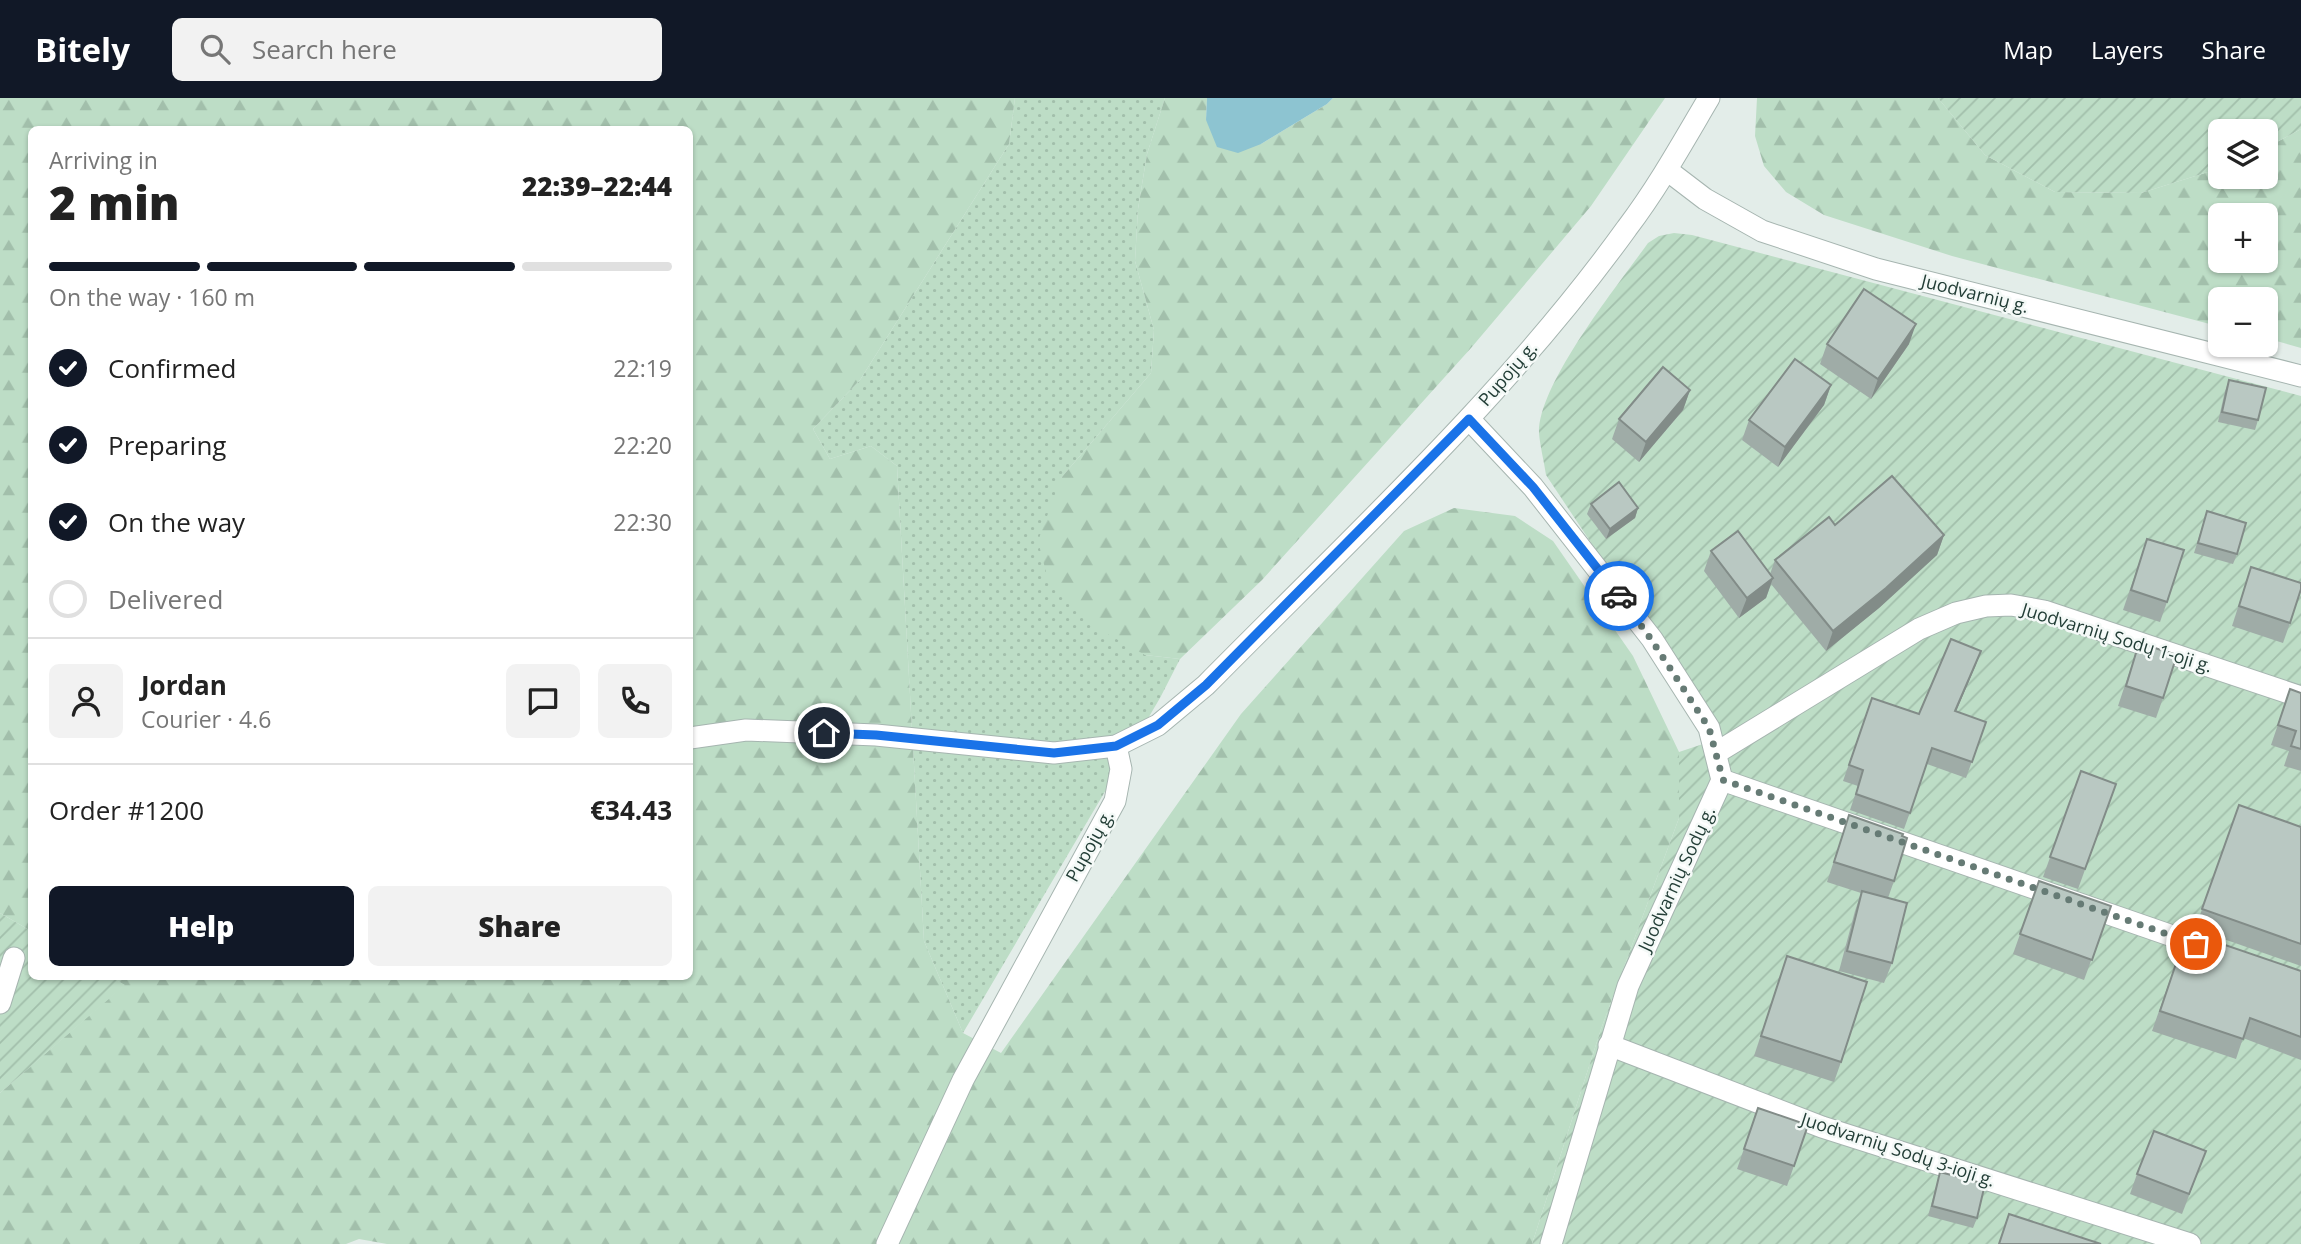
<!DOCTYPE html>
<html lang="en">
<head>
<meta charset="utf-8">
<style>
  body { margin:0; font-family:"Open Sans",sans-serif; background:#f2f2f2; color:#222; height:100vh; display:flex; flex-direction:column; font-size:26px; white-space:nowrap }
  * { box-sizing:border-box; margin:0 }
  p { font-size:23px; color:#767676 }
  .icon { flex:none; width:38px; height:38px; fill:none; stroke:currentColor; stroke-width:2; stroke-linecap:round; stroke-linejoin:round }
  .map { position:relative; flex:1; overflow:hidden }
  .side { position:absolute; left:28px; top:28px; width:665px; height:854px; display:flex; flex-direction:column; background:#fff; border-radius:10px; box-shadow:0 2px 5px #0004 }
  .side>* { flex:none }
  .controls { position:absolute; left:2208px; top:21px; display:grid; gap:14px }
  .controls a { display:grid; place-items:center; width:70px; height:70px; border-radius:10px; background:#fff; box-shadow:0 2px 5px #0004; font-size:35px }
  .pin { position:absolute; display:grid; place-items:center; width:60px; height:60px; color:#fff; margin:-30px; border:4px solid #fff; border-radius:50%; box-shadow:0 2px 7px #0007 }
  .courier { position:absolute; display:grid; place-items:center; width:70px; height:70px; margin:-35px; border:5px solid #1a73e8; border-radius:50%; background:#fff; color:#222; box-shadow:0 2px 9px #0007 }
  .summary em { font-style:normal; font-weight:800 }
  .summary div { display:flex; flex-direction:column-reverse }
  .summary { display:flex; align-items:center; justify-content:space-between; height:119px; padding:0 21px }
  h1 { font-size:46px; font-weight:800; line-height:52px }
  .bar { display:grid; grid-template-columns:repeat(4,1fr); gap:10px 7px; align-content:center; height:84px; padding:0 21px }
  .bar i { height:9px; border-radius:5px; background:#e0e0e0 }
  .bar .on { background:#111827 }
  .bar p { grid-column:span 4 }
  .line { display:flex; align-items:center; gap:18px; padding:0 21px; border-top:2px solid #e0e0e0 }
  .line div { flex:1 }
  .round { display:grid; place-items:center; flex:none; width:74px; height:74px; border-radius:10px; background:#f2f2f2 }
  ol { padding:0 21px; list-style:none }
  li { display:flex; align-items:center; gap:21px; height:77px }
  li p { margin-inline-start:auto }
  li .icon { padding:7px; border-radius:50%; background:#111827; color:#fff; stroke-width:4 }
  li:last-child { color:#767676 }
  li i { width:38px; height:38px; border:4px solid #e0e0e0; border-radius:50% }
  .primary-button { display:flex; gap:14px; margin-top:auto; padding:14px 21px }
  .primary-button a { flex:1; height:80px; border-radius:10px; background:#111827; color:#fff; font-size:28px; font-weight:800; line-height:80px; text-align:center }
  .primary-button a+a { background:#f2f2f2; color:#222 }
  header { display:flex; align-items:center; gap:42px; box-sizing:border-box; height:98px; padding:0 35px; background:#111827; color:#fff }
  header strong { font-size:33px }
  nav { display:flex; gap:38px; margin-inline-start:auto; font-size:24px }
  .search { width:490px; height:63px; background:#f2f2f2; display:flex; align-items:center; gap:18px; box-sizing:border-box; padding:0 24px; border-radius:10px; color:#767676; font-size:26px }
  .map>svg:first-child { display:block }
  .grass { fill:url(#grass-dots) }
  .forest { fill:url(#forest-firs); fill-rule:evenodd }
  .garden { fill:url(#garden-furrows) }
  .water { fill:#8dc4d1 }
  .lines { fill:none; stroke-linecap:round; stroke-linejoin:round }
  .minor-casing { stroke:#a6b5b0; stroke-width:23 }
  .minor { stroke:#fff; stroke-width:21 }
  .wall { fill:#9faca7 }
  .shaded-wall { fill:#828c88 }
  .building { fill:#b9c8c2; stroke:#828c88; stroke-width:2 }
  .done { stroke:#667b75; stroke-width:7; stroke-dasharray:0 12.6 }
  .route { stroke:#1a73e8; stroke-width:9 }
  .labels { text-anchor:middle; stroke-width:5; stroke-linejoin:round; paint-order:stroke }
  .street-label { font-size:18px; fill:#233e37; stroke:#f4f9f7 }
</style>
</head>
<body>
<header>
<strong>Bitely</strong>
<div class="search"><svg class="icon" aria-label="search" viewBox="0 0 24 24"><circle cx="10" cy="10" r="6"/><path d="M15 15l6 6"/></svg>Search here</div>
<nav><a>Map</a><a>Layers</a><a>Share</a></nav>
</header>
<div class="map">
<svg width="2301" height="1146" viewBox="0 0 2301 1146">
  <defs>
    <pattern id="grass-dots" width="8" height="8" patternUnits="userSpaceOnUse" patternTransform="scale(1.75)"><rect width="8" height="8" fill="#bdddc6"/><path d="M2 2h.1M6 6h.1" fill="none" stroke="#a2bfab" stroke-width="1.8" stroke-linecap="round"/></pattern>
    <pattern id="forest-firs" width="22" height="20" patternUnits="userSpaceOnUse" patternTransform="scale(1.75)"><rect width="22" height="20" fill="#bdddc6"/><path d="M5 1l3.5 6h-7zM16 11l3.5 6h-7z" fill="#a2bfab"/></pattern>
    <pattern id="garden-furrows" width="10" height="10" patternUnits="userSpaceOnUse" patternTransform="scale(1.75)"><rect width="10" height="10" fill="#bdddc6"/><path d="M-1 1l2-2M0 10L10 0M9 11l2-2" fill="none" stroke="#a2bfab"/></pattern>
  </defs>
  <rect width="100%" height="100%" fill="#e3ede9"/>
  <path class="grass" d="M1015,0H1165L1147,56L1138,111L1135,163L1154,232L1151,275L1061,380L1145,557L1180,561L1160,600L963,935L924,843L897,368L871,348L830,361L813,331L860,282L1009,46Z"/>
  <g class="forest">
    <path d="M0,0H1015L1009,46L860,282L813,331L830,361L871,348L897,368L924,843L963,935L1001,955L1241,616L1404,433L1454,410L1515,418L1553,443L1633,558L1679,654V720L1601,931L1532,1146H387L359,1141L346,1146H0V995L124,887L111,879L690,878V32H32L31,833L0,815Z"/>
    <path d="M1165,0H1207L1206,22L1261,46L1327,6L1333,0H1665L1591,108L1471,250L1262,482L1180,561L1145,557L1086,524L1046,474L1038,443L1061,380L1151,275L1154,232L1135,163L1138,111L1147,56Z"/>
    <path d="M1757,0H1938L1985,57L2055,94L2141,95L2221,70V79H2266V50L2301,31V250L2266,240V201H2221V229L1952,158L1824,117L1786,94L1764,68L1755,38ZM2221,117H2266V163H2221Z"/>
  </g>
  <g class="garden">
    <path d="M1938,0H2301V31L2266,50V33H2221V70L2141,95L2055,94L1985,57Z"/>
    <path d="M1674,135L1692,137L2301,298V1146H1532L1601,931L1679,720V654L1721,640L1546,377C1544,363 1540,348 1539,335C1538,286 1618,187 1648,145L1659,138Z"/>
    <path d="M0,815L31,833L32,878L111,879L125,887L0,995Z"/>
  </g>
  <path class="water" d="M1207,0H1333L1327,6L1261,46L1238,55L1217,49L1206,22Z"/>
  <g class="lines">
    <defs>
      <g id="minor">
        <path d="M1667,72L1705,101L1762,133L1876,171L2301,278"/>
        <path d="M1469,321L1533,389L1652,541L1709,630L1722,682L1628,888L1551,1146"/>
        <path d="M690,640L746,632L876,637L1054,655L1116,648L1158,627L1206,587C1351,440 1506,298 1627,130C1658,89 1683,44 1709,0"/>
        <path d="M1716,655L1919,531L1956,515L1986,508L2011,507L2044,513L2301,599"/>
        <path d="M1722,682L2210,851"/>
        <path d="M0,905L14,860"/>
        <path d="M1609,947L1822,1029L2190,1146"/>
        <path d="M887,1146L963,982L1115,703L1121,671L1116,648"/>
      </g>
    </defs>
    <use href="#minor" class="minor-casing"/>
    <use href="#minor" class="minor"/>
  </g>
  <g class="wall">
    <path d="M1827,246H1909L1871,301L1820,266Z"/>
    <path d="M2229,282L2258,322L2255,332L2218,324L2225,293Z"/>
    <path d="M1831,287L1824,307L1778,369L1742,342L1749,322Z"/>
    <path d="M1690,292L1683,312L1639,364L1612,341L1619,321Z"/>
    <path d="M1591,406L1638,410L1635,420L1606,441L1587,416Z"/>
    <path d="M2207,413L2237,456L2233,466L2194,455Z"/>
    <path d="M1835,427L1944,437L1937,457L1879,510L1826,553L1771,486L1766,500L1739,520L1704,473L1711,453L1770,476L1775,462Z"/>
    <path d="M2147,441L2167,504L2160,524L2123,512Z"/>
    <path d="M2251,469L2290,525L2283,545L2232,528Z"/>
    <path d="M2139,545L2163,600L2156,620L2118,608Z"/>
    <path d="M1981,553L1956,614L1986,624L1966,680L1927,666L1904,731L1850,712L1858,688L1843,683L1872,600L1919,616Z"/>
    <path d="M2290,591L2301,595V673L2284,668L2289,653L2271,647Z"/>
    <path d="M2081,673L2116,686L2078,791L2043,779Z"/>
    <path d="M2239,707L2301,729V868L2195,831Z"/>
    <path d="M1849,717L1894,783L1888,800L1892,865L1884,885L1839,873L1855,813L1861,795L1827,784Z"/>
    <path d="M2039,783L2111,808L2084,882L2013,856Z"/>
    <path d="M2179,856L2301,873V962L2243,940L2236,961L2152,933Z"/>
    <path d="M1787,858L1841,964L1834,984L1754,958Z"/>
    <path d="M1758,1010L1808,1027L1787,1088L1737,1071Z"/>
    <path d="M2206,1053L2182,1116L2130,1096L2137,1076Z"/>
    <path d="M1940,1074L1977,1120L1973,1130L1928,1118Z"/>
  </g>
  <g class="shaded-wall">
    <path d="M1916,226L1909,246L1871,301L1878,281Z"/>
    <path d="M1831,287L1824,307L1778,369L1785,349Z"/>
    <path d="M1690,292L1683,312L1639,364L1646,344Z"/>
    <path d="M1638,410L1635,420L1606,441L1610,431Z"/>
    <path d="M1944,437L1937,457L1879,510L1826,553L1833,533Z"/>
    <path d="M1773,480L1766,500L1739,520L1747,500Z"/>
    <path d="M1981,553L1975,569L1949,629L1955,613Z"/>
  </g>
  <g class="building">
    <path d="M1864,191L1916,226L1878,281L1827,246Z"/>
    <path d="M1795,261L1831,287L1785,349L1749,322Z"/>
    <path d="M1663,269L1690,292L1646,344L1619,321Z"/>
    <path d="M2229,282L2266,290L2258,322L2222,314Z"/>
    <path d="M1892,378L1944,437L1886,490L1833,533L1775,462L1829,419L1835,427Z"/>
    <path d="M1619,384L1638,410L1610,431L1591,406Z"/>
    <path d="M2207,413L2246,425L2237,456L2198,445Z"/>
    <path d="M1738,433L1773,480L1747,500L1711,453Z"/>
    <path d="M2147,441L2184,452L2167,504L2131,492Z"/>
    <path d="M2251,469L2301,485V491L2290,525L2239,508Z"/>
    <path d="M1951,541L1981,553L1955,613L1986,624L1972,664L1932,650L1910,715L1856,696L1863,672L1849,667L1872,600L1919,616Z"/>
    <path d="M2139,545L2177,557L2163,600L2126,588Z"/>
    <path d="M2290,591L2301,595V651L2291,648L2296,633L2278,627Z"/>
    <path d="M2081,673L2116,686L2085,771L2050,759Z"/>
    <path d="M2239,707L2301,729V846L2202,811Z"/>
    <path d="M1849,717L1903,736L1902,738L1907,740L1894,783L1834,764Z"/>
    <path d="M2039,783L2111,808L2092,862L2020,836Z"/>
    <path d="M1862,793L1907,805L1892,865L1847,853Z"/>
    <path d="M2186,836L2192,838L2193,836L2301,873V939L2250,920L2243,941L2160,913Z"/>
    <path d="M1787,858L1867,884L1841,964L1761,938Z"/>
    <path d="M1758,1010L1808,1027L1794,1068L1744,1051Z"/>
    <path d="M2154,1033L2206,1053L2189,1096L2137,1076Z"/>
    <path d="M1940,1074L1985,1086L1977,1120L1932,1108Z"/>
    <path d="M2009,1116L2101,1146H1999Z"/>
  </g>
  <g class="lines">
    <path class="done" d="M1619,498L1651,541L1709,630L1723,682L2196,846"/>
    <path class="route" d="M824,635L876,637L1054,655L1116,648L1158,627L1206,587L1469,321L1533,389L1619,498"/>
  </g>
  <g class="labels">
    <g class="street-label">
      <text transform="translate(1975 196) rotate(14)" y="6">Juodvarnių g.</text>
      <text transform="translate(1508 276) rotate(-49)" y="6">Pupojų g.</text>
      <text transform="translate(2117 540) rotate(17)" y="6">Juodvarnių Sodų 1-oji g.</text>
      <text transform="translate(1090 748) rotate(-61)" y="6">Pupojų g.</text>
      <text transform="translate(1677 781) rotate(-65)" y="6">Juodvarnių Sodų g.</text>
      <text transform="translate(1898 1052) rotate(18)" y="6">Juodvarnių Sodų 3-ioji g.</text>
    </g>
  </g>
</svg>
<div class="controls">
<a><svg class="icon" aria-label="layers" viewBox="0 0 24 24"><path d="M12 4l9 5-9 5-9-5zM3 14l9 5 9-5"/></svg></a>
<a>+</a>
<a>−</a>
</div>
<div class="pin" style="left:2196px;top:846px;background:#ea580c"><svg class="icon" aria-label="bag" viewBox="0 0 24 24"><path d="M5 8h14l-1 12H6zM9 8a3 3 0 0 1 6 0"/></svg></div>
<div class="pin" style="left:824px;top:635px;background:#1f2937"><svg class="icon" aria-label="home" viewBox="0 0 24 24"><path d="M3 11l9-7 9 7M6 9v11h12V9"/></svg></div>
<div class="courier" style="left:1619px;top:498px"><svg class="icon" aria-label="car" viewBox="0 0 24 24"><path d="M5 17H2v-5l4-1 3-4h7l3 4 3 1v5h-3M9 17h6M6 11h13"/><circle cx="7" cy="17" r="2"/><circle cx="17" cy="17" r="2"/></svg></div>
<section class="side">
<div class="summary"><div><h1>2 min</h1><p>Arriving in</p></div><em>22:39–22:44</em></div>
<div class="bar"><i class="on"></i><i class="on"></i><i class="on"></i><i></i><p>On the way · 160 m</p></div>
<ol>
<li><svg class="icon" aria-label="check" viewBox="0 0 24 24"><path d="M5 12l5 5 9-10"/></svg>Confirmed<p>22:19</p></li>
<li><svg class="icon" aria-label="check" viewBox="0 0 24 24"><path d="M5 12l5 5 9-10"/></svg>Preparing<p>22:20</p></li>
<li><svg class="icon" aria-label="check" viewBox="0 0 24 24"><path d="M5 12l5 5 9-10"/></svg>On the way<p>22:30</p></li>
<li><i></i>Delivered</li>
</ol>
<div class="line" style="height:126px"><a class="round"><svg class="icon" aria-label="person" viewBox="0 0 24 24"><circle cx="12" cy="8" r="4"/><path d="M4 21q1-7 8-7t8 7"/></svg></a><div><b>Jordan</b><p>Courier · 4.6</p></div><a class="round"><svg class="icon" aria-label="chat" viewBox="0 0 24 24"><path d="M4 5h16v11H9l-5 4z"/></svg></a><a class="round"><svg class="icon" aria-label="phone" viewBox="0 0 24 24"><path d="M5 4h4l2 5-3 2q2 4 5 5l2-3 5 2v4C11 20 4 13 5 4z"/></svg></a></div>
<div class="line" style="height:91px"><div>Order #1200</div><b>€34.43</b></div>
<div class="primary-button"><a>Help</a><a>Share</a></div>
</section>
</div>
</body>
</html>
